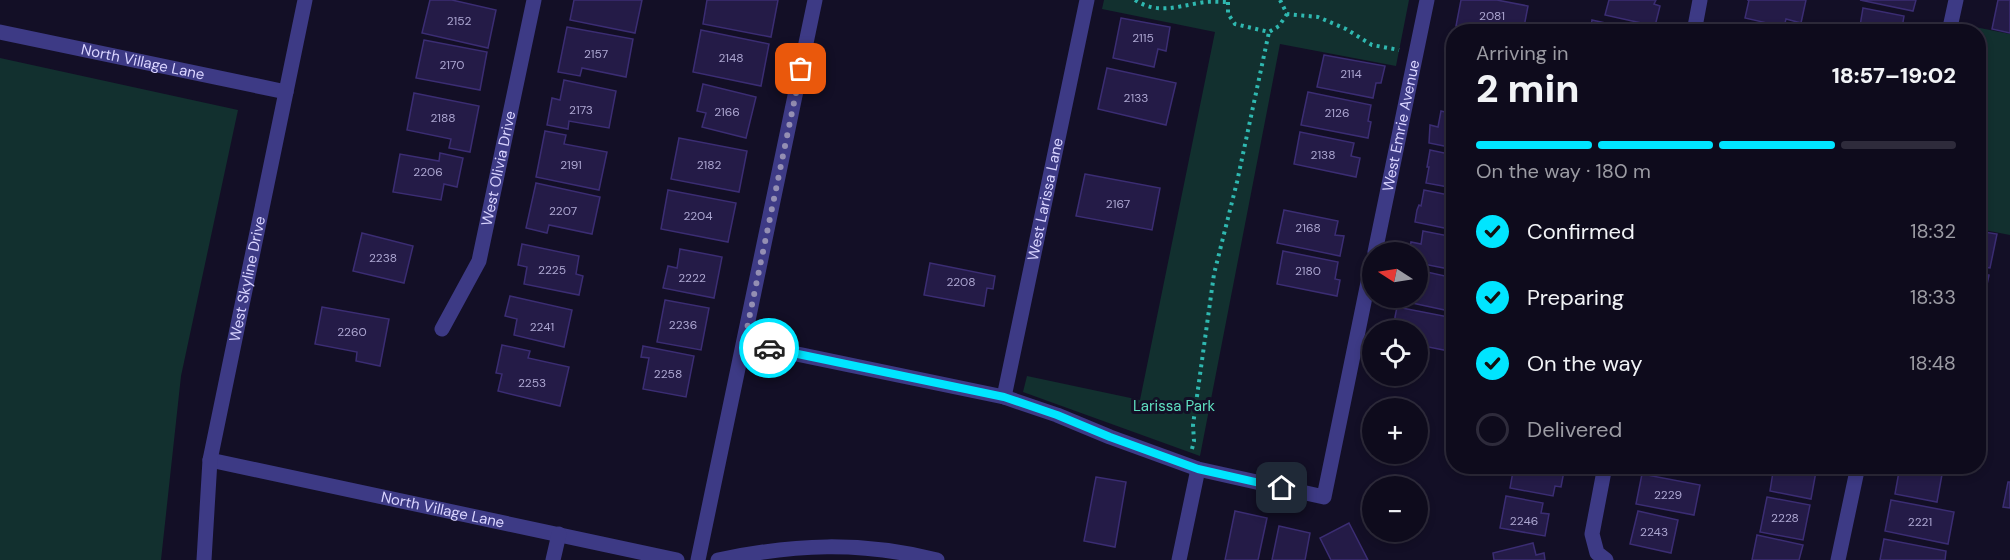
<!DOCTYPE html>
<html lang="en">
<head>
<meta charset="utf-8">
<style>
  body { margin:0; font-family:"DM Sans",sans-serif; background:#171425; color:#f1f3f6; height:100vh; display:flex; flex-direction:column; font-size:22px; white-space:nowrap }
  * { box-sizing:border-box; margin:0 }
  p { font-size:20px; color:#9b9ba3 }
  .icon { flex:none; width:33px; height:33px; fill:none; stroke:currentColor; stroke-width:2; stroke-linecap:round; stroke-linejoin:round }
  .map { position:relative; flex:1; overflow:hidden }
  .sheet { position:absolute; left:1446px; top:24px; width:540px; height:450px; display:flex; flex-direction:column; background:#0e0b1c; border-radius:24px; box-shadow:0 3px 9px #0003,0 0 0 2px #2e2b3b }
  .sheet>* { flex:none }
  .needle { width:39px; rotate:282deg }
  .fabs { position:absolute; left:1362px; top:242px; display:grid; gap:12px }
  .fabs a { display:grid; place-items:center; width:66px; height:66px; border-radius:50%; background:#0e0b1c; box-shadow:0 3px 9px #0003,0 0 0 2px #2e2b3b; font-size:30px }
  .pin { position:absolute; display:grid; place-items:center; width:51px; height:51px; color:#fff; margin:-26px; border-radius:12px; box-shadow:0 3px 9px #0006 }
  .courier { position:absolute; display:grid; place-items:center; width:60px; height:60px; margin:-30px; border:4px solid #00e5ff; border-radius:50%; background:#fff; color:#222; box-shadow:0 2px 8px #0007 }
  .overview em { font-style:normal; font-weight:800 }
  .overview div { display:flex; flex-direction:column-reverse }
  .overview { display:flex; align-items:center; justify-content:space-between; height:102px; padding:0 30px }
  h1 { font-size:39px; font-weight:800; line-height:45px }
  .bar { display:grid; grid-template-columns:repeat(4,1fr); gap:9px 6px; align-content:center; height:72px; padding:0 30px }
  .bar i { height:8px; border-radius:4px; background:#2e2b3b }
  .bar .current { background:#00e5ff }
  .bar p { grid-column:span 4 }
  ol { padding:0 30px; list-style:none }
  li { display:flex; align-items:center; gap:18px; height:66px }
  li p { margin-inline-start:auto }
  li .icon { padding:6px; border-radius:50%; background:#00e5ff; color:#111; stroke-width:4 }
  li:last-child { color:#9b9ba3 }
  li i { width:33px; height:33px; border:3px solid #2e2b3b; border-radius:50% }
  .map>svg:first-child { display:block }
  .green { fill:#12302f }
  .building { fill:#241b47; stroke:#3b2d73; stroke-width:1.5 }
  .lines { fill:none; stroke-linecap:round; stroke-linejoin:round }
  .path { stroke:#2fb8b0; stroke-width:4; stroke-dasharray:3 4.5; stroke-linecap:butt }
  .minor { stroke:#3d3a85; stroke-width:15 }
  .done { stroke:#948fb3; stroke-width:6; stroke-dasharray:0 10.8 }
  .route { stroke:#00e5ff; stroke-width:8 }
  .labels { text-anchor:middle; stroke-width:6; stroke-linejoin:round; paint-order:stroke }
  .number-label { font-size:12px; fill:#aca6d1 }
  .street-label { font-size:15px; fill:#d9d4ff; stroke:#130f26 }
  .park-label { font-size:15px; fill:#5fe0c0; stroke:#130f26 }
</style>
</head>
<body>
<div class="map">
<svg width="2010" height="560" viewBox="0 0 2010 560">
  <rect width="100%" height="100%" fill="#130f26"/>
  <g class="green">
    <path d="M1104,0H1409L1396,66L1280,44L1200,456L1023,392L1027,376L1140,400L1215,32L1102,9Z"/>
    <path d="M1970,26L2010,34V235L1979,229L1978,32L1969,31Z"/>
    <path d="M0,58L238,110L181,376L161,560H0Z"/>
  </g>
  <g class="building">
    <path d="M430,0H452L496,10L488,48L422,33Z"/>
    <path d="M574,0H642L635,33L570,20Z"/>
    <path d="M707,0H778L771,37L703,24Z"/>
    <path d="M1461,0H1497L1528,6L1523,32H1483L1456,26Z"/>
    <path d="M1609,0H1656L1654,4L1660,6L1655,26L1605,15Z"/>
    <path d="M1747,0H1806L1801,23L1786,19L1784,27L1745,18L1749,0Z"/>
    <path d="M1860,0H1916L1913,11Z"/>
    <path d="M1998,0H2010V33L1992,29Z"/>
    <path d="M1863,8L1904,16L1902,28L1909,29L1908,32H1859Z"/>
    <path d="M1121,18L1170,27L1166,51L1158,49L1154,67L1113,58Z"/>
    <path d="M1592,20L1646,32H1590Z"/>
    <path d="M1741,23L1777,32H1739Z"/>
    <path d="M567,27L633,39L626,77L582,68L580,76L558,72Z"/>
    <path d="M701,30L769,44L761,86L693,72Z"/>
    <path d="M424,40L487,52L480,90L416,78Z"/>
    <path d="M1324,55L1385,66L1381,83H1376L1373,98L1317,87Z"/>
    <path d="M1107,68L1176,83L1166,125L1098,109Z"/>
    <path d="M1449,72L1454,73V107L1446,105L1449,89H1447Z"/>
    <path d="M564,80L616,91L609,128L569,121L568,129L547,125L552,98L560,100Z"/>
    <path d="M703,84L756,97L746,138L702,127L706,113L697,111Z"/>
    <path d="M1308,92L1371,105L1368,121L1371,122L1368,138L1301,125Z"/>
    <path d="M414,93L479,106L470,152L449,148L451,139L407,130Z"/>
    <path d="M1441,111L1454,114V148L1429,143L1430,125L1438,127Z"/>
    <path d="M545,131L566,135L564,144L607,152L599,190L536,177Z"/>
    <path d="M1300,132L1354,143L1351,156L1360,158L1356,177L1294,164Z"/>
    <path d="M679,138L747,151L739,192L671,179Z"/>
    <path d="M1430,150L1454,155V188L1426,183L1429,167H1427Z"/>
    <path d="M440,153L463,158L457,187L444,184L441,200L393,192L400,154L439,161Z"/>
    <path d="M1085,174L1160,188L1152,230L1076,216Z"/>
    <path d="M536,183L600,197L592,234L549,225L547,233L526,228Z"/>
    <path d="M668,190L736,203L728,242L661,229Z"/>
    <path d="M1424,190L1454,196V230L1415,222L1417,210L1419,205L1421,206Z"/>
    <path d="M1284,210L1338,221L1335,235L1344,236L1340,256L1277,243Z"/>
    <path d="M1423,231L1454,237V270L1418,263V252H1409L1411,242L1421,244Z"/>
    <path d="M1978,231L1997,234L1990,268L1978,266Z"/>
    <path d="M362,233L413,246L404,283L353,271Z"/>
    <path d="M522,244L579,256L576,274L583,276L579,295L524,284L527,267L518,265Z"/>
    <path d="M680,249L722,257L714,298L663,288L668,266L677,268Z"/>
    <path d="M1283,251L1338,262L1335,279L1340,280L1337,296L1277,284Z"/>
    <path d="M930,263L995,276L993,289L987,288L984,306L924,295Z"/>
    <path d="M1418,270L1454,278V312L1398,300L1399,297H1418Z"/>
    <path d="M1978,273L1989,275L1982,308L1978,307Z"/>
    <path d="M510,296L572,310L564,347L514,335L517,319L505,316Z"/>
    <path d="M665,300L709,308L701,350L657,342Z"/>
    <path d="M322,307L389,319L380,366L356,361L357,352L315,344Z"/>
    <path d="M1397,307L1454,318V352L1418,345V330H1396L1397,324H1395V317Z"/>
    <path d="M502,345L530,351L528,358L569,367L560,406L498,391L502,374L496,373Z"/>
    <path d="M643,346L694,356L686,397L643,389L649,358L641,357Z"/>
    <path d="M1514,466H1565L1561,487L1555,486L1553,496L1510,488Z"/>
    <path d="M1645,466H1712L1711,470L1697,468L1696,475L1673,471L1672,475L1645,470Z"/>
    <path d="M1774,466H1817L1811,499L1770,491Z"/>
    <path d="M1900,466H1931L1943,469L1937,502L1895,494Z"/>
    <path d="M1642,474L1700,485L1694,515L1636,504Z"/>
    <path d="M1096,477L1126,482L1115,547L1084,541Z"/>
    <path d="M2008,482H2010V508L2003,507Z"/>
    <path d="M1372,490V514L1364,511Z"/>
    <path d="M1506,496L1543,503L1541,513L1549,514L1545,536L1500,528Z"/>
    <path d="M1767,497L1810,505L1803,540L1760,532Z"/>
    <path d="M1891,500L1954,512L1948,544L1885,531Z"/>
    <path d="M1235,511L1267,518L1258,560H1225Z"/>
    <path d="M1418,511L1424,514L1418,530Z"/>
    <path d="M1638,511L1678,520L1671,553L1630,544Z"/>
    <path d="M1349,523L1368,560H1331L1320,538Z"/>
    <path d="M1279,526L1310,533L1305,560H1272Z"/>
    <path d="M1757,535L1803,545L1799,560H1752Z"/>
    <path d="M1884,539L1946,551L1945,560H1880Z"/>
    <path d="M1533,543L1536,555L1544,553L1545,560H1494L1493,553Z"/>
  </g>
  <g class="lines">
    <g class="path">
      <path d="M1135,0C1157,14 1175,7 1199,3C1208,1 1218,2 1228,2L1229,0"/>
      <path d="M1280,0L1287,14L1318,17L1346,29L1372,45L1399,50"/>
      <path d="M1228,2V14L1235,24L1269,32L1279,26L1287,14"/>
      <path d="M1192,449L1194,441L1193,425L1214,274L1237,182L1269,32"/>
    </g>
    <g class="minor">
      <path id="s1" d="M0,32L286,92"/>
      <path d="M1694,32L1700,0"/>
      <path d="M1949,32L1956,0"/>
      <path id="s2" d="M1375,252L1427,0"/>
      <path id="s3" d="M442,329L479,261L534,0"/>
      <path d="M744,343L1004,397L1057,415L1110,437L1198,469L1324,497L1372,263"/>
      <path id="s4" d="M1004,397L1087,0"/>
      <path id="s5" d="M210,460L677,560"/>
      <path d="M1605,466L1592,534L1597,553L1606,560"/>
      <path id="s6" d="M204,560L210,460L305,0"/>
      <path d="M553,560L559,534"/>
      <path d="M698,560L815,0"/>
      <path d="M718,560C795,544 859,541 937,560"/>
      <path d="M1179,560L1198,469"/>
      <path d="M1838,560L1858,466"/>
    </g>
  </g>
  <g class="lines">
    <path class="done" d="M769,348L744,343L801,69"/>
    <path class="route" d="M769,348L1004,397L1057,415L1110,437L1198,469L1282,488"/>
  </g>
  <g class="labels">
    <g class="number-label">
      <text x="1492" y="20">2081</text>
      <text x="459" y="25">2152</text>
      <text x="1143" y="42">2115</text>
      <text x="596" y="58">2157</text>
      <text x="731" y="62">2148</text>
      <text x="452" y="69">2170</text>
      <text x="1351" y="78">2114</text>
      <text x="1136" y="102">2133</text>
      <text x="581" y="114">2173</text>
      <text x="727" y="116">2166</text>
      <text x="1337" y="117">2126</text>
      <text x="443" y="122">2188</text>
      <text x="1323" y="159">2138</text>
      <text x="571" y="169">2191</text>
      <text x="709" y="169">2182</text>
      <text x="428" y="176">2206</text>
      <text x="1118" y="208">2167</text>
      <text x="563" y="215">2207</text>
      <text x="698" y="220">2204</text>
      <text x="1308" y="232">2168</text>
      <text x="383" y="262">2238</text>
      <text x="552" y="274">2225</text>
      <text x="1308" y="275">2180</text>
      <text x="692" y="282">2222</text>
      <text x="961" y="286">2208</text>
      <text x="683" y="329">2236</text>
      <text x="542" y="331">2241</text>
      <text x="352" y="336">2260</text>
      <text x="668" y="378">2258</text>
      <text x="532" y="387">2253</text>
      <text x="1668" y="499">2229</text>
      <text x="1785" y="522">2228</text>
      <text x="1524" y="525">2246</text>
      <text x="1920" y="526">2221</text>
      <text x="1654" y="536">2243</text>
    </g>
    <g class="street-label">
      <text dy="5" stroke="none"><textPath href="#s1" startOffset="146">North Village Lane</textPath></text>
      <text dy="5" stroke="none"><textPath href="#s2" startOffset="129">West Emrie Avenue</textPath></text>
      <text dy="5" stroke="none"><textPath href="#s3" startOffset="172">West Olivia Drive</textPath></text>
      <text dy="5" stroke="none"><textPath href="#s4" startOffset="202">West Larissa Lane</textPath></text>
      <text dy="5" stroke="none"><textPath href="#s6" startOffset="285">West Skyline Drive</textPath></text>
      <text dy="5" stroke="none"><textPath href="#s5" startOffset="238">North Village Lane</textPath></text>
    </g>
    <g class="park-label">
      <text x="1174" y="411">Larissa Park</text>
    </g>
  </g>
</svg>
<div class="fabs">
<a><svg class="needle" viewBox="-14 -14 28 28"><path d="M0-13l5 13h-10z" fill="#e53935"/><path d="M0 13l5-13h-10z" fill="#9b9ba3"/></svg></a>
<a><svg class="icon" aria-label="locate" viewBox="0 0 24 24"><circle cx="12" cy="12" r="6"/><path d="M12 2v4M12 18v4M2 12h4M18 12h4"/></svg></a>
<a>+</a>
<a>−</a>
</div>
<div class="pin" style="left:801px;top:69px;background:#ea580c"><svg class="icon" aria-label="bag" viewBox="0 0 24 24"><path d="M5 8h14l-1 12H6zM9 8a3 3 0 0 1 6 0"/></svg></div>
<div class="pin" style="left:1282px;top:488px;background:#1f2937"><svg class="icon" aria-label="home" viewBox="0 0 24 24"><path d="M3 11l9-7 9 7M6 9v11h12V9"/></svg></div>
<div class="courier" style="left:769px;top:348px"><svg class="icon" aria-label="car" viewBox="0 0 24 24"><path d="M5 17H2v-5l4-1 3-4h7l3 4 3 1v5h-3M9 17h6M6 11h13"/><circle cx="7" cy="17" r="2"/><circle cx="17" cy="17" r="2"/></svg></div>
<section class="sheet">
<div class="overview"><div><h1>2 min</h1><p>Arriving in</p></div><em>18:57–19:02</em></div>
<div class="bar"><i class="current"></i><i class="current"></i><i class="current"></i><i></i><p>On the way · 180 m</p></div>
<ol>
<li><svg class="icon" aria-label="check" viewBox="0 0 24 24"><path d="M5 12l5 5 9-10"/></svg>Confirmed<p>18:32</p></li>
<li><svg class="icon" aria-label="check" viewBox="0 0 24 24"><path d="M5 12l5 5 9-10"/></svg>Preparing<p>18:33</p></li>
<li><svg class="icon" aria-label="check" viewBox="0 0 24 24"><path d="M5 12l5 5 9-10"/></svg>On the way<p>18:48</p></li>
<li><i></i>Delivered</li>
</ol>
</section>
</div>
</body>
</html>
